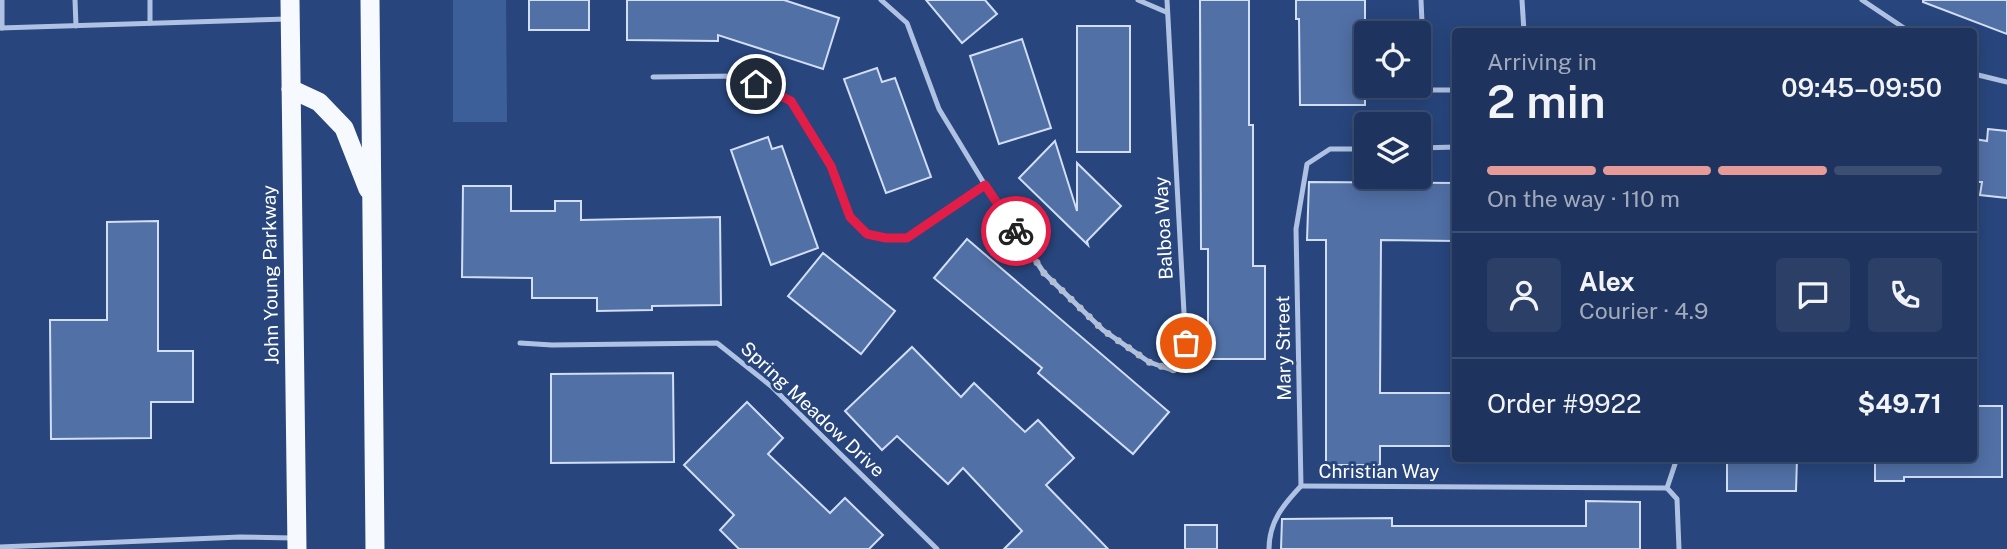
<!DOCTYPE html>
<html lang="en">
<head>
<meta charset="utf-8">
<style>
  body { margin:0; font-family:"Public Sans",sans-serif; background:#2b3f67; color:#f1f3f6; height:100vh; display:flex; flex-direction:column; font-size:26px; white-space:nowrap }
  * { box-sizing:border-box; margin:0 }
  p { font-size:23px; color:#a1aabc }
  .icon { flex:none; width:38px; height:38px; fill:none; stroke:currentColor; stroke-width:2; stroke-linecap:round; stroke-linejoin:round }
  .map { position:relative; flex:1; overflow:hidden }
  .side { position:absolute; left:1452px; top:28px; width:525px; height:434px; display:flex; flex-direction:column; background:#1e345e; border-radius:7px; box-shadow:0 4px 18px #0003,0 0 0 2px #3c4f73 }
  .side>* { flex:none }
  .fabs { position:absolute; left:1354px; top:21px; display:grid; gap:14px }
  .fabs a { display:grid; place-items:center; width:77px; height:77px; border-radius:7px; background:#1e345e; box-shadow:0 4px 18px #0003,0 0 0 2px #3c4f73; font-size:35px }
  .pin { position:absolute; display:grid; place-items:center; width:60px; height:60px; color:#fff; margin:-30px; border:4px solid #fff; border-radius:50%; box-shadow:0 2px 7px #0007 }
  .courier { position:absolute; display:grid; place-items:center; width:70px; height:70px; margin:-35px; border:5px solid #e11d48; border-radius:50%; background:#fff; color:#222; box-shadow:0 2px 9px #0007 }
  .overview em { font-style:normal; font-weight:600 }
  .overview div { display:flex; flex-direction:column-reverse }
  .overview { display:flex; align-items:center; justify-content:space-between; height:119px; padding:0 35px }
  h1 { font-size:46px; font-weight:600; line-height:52px }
  .bar { display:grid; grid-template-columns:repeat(4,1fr); gap:10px 7px; align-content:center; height:84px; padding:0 35px }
  .bar i { height:9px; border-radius:5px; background:#3c4f73 }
  .bar .active { background:#e69b98 }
  .bar p { grid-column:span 4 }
  .line { display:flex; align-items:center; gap:18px; padding:0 35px; border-top:2px solid #3c4f73 }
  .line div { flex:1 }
  .round { display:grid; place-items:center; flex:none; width:74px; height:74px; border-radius:7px; background:#2b3f67 }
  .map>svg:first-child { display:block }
  .green { fill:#3c5f9a }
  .building { fill:#5170a6; stroke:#d1def4; stroke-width:2 }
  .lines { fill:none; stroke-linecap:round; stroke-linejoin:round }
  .service { stroke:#afc2e4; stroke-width:5 }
  .trunk { stroke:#f6f9fe; stroke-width:19 }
  .done { stroke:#b4bed2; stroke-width:7; stroke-dasharray:0 12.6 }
  .route { stroke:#e11d48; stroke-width:9 }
  .labels { text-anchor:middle; stroke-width:6; stroke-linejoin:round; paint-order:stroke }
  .street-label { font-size:19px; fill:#fff; stroke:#28467d }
</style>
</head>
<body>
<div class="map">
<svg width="2007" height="549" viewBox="0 0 2007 549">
  <rect width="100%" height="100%" fill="#28467d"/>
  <path class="green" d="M453,0H506L507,122H453Z"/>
  <g class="building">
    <rect x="529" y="0" width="60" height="30"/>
    <path d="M627,0H784L839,18L823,69L718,35V41L627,40Z"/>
    <path d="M926,0H985L997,14L962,43Z"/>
    <path d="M1200,0H1249V125H1253V266H1265V359H1208V249H1201Z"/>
    <path d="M1296,0H1365V105H1300L1299,19H1296Z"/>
    <path d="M1923,0H2007V34L1923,2Z"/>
    <rect x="1077" y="26" width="53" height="126"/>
    <path d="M1022,39L1051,128L999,144L970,56Z"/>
    <path d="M877,68L882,82L895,78L931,177L886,193L844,79Z"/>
    <path d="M1988,129L2007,131V198L1980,195L1982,182H1974V139L1987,141Z"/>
    <path d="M768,137L772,149L782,146L818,248L771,265L731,150Z"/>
    <path d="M1055,141L1077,211V163L1121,206L1087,241L1088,245L1019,178Z"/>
    <path d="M1309,182L1456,183V241L1381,240L1380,393H1456V446H1380V465H1326V240H1307Z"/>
    <path d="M463,186H511V211H555V201H581V220L720,217L721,305L652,306V310L597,311V298H532V278L462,277Z"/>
    <path d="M158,221V351H193V402H151V438L51,439L50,320H107V222Z"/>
    <path d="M967,239L1169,412L1133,454L1038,373L1042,368L934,278Z"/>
    <path d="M823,253L895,311L861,354L788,296Z"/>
    <path d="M912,347L961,397L974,383L1025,432L1038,420L1074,458L1046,485L1108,549H1004L1022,531L963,468L948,484L897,436L882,450L845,411Z"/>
    <path d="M673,373L674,462L551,463V374Z"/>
    <path d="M747,402L783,438L768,454L830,513L845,498L883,535L869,549H739L720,530L734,515L684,465Z"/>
    <path d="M1974,406H2002V477H1904V481H1875V458H1974Z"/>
    <path d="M1727,458H1797L1796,491H1727Z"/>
    <path d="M1586,501L1640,502V549H1281L1282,519L1392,518V526H1586Z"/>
    <rect x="1185" y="525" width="32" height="24"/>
  </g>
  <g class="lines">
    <g class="service">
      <path d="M75,0L76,26"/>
      <path d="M881,0L907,23L939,109L985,185L1044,273L1103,330L1149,362L1172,370L1187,368L1167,0"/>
      <path d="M1138,0L1166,12"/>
      <path d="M1421,0L1425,90H1456"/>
      <path d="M1522,0L1524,32"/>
      <path d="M1862,0L1910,32"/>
      <path d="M150,23V0"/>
      <path d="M0,28L287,19"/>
      <path d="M2,28V0"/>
      <path d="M1974,74L2007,82"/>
      <path d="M653,77L739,76L791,101L831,166L850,217L867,234L886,238H907L985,185"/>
      <path d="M1419,148L1456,147"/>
      <path d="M520,343L552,345L717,343L771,386L937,549"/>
      <path d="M1677,458L1667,488L1677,499L1679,549"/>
      <path d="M1301,486L1667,488"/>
      <path d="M0,547L240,537L294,538"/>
      <path d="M1269,549C1269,522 1283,505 1301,486L1296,229L1307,164L1330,149H1367"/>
    </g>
    <g class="trunk">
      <path d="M290,0L297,549"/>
      <path d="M370,0L375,549"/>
      <path d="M291,89L319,102L344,128L368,189"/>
    </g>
  </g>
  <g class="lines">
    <path class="done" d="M1016,231L1044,273L1103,330L1149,362L1172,370L1187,368L1186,343"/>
    <path class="route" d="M756,84L791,101L831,166L850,217L867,234L886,238H907L985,185L1016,231"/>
  </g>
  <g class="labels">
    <g class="street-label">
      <text transform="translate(1163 228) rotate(-93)" y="7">Balboa Way</text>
      <text transform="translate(270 275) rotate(-91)" y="7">John Young Parkway</text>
      <text transform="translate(1283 348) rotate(-91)" y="7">Mary Street</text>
      <text transform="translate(813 409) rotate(43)" y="7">Spring Meadow Drive</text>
      <text x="1379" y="478">Christian Way</text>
    </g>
  </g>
</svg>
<div class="fabs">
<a><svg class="icon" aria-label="locate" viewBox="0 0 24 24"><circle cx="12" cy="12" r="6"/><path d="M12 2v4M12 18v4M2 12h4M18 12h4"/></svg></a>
<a><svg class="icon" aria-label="layers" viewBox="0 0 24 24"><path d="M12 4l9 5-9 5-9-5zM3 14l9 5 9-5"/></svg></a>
</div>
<div class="pin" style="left:1186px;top:343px;background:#ea580c"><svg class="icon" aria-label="bag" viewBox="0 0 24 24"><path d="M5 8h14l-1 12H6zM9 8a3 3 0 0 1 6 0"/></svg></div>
<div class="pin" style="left:756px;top:84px;background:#1f2937"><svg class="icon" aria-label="home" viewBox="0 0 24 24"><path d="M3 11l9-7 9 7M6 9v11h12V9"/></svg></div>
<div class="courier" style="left:1016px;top:231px"><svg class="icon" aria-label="bike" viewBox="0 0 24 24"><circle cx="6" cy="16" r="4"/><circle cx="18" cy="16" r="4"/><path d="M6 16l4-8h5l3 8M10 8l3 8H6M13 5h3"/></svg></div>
<section class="side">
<div class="overview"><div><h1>2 min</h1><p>Arriving in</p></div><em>09:45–09:50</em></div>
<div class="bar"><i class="active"></i><i class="active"></i><i class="active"></i><i></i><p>On the way · 110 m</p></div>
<div class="line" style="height:126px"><a class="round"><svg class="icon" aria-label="person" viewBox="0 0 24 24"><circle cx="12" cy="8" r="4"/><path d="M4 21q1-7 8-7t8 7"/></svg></a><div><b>Alex</b><p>Courier · 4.9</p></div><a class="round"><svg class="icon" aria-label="chat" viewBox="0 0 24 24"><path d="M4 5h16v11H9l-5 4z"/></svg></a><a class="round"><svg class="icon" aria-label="phone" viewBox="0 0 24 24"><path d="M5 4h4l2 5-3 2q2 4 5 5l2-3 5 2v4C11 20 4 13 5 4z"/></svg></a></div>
<div class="line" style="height:91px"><div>Order #9922</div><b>$49.71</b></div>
</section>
</div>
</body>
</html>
